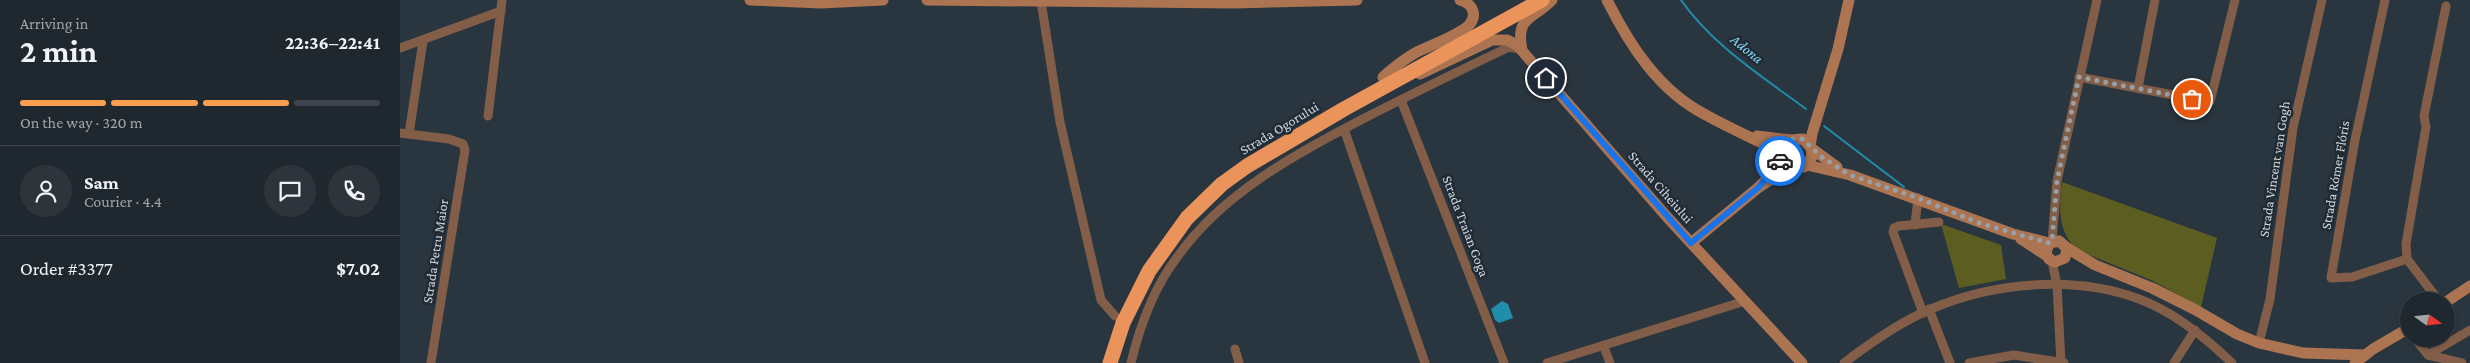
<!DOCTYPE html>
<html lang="en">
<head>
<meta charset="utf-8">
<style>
  body { margin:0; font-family:"Crimson Pro",serif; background:#2d343b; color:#f1f3f6; height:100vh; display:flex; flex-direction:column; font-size:19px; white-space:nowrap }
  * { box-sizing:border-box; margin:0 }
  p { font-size:16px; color:#a2a6aa }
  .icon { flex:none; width:28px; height:28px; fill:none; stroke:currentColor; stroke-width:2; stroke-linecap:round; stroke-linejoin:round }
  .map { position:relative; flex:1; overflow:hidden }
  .sheet { display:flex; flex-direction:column; background:#20282f; width:400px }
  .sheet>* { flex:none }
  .needle { width:32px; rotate:105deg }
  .fabs { position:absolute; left:2000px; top:292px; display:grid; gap:10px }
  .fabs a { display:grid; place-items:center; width:55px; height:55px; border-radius:50%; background:#20282f; box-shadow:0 1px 4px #0004,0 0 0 1px #3d444b; font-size:25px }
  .pin { position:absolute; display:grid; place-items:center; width:42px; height:42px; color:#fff; margin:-21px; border:2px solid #fff; border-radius:50%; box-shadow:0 1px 5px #0007 }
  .courier { position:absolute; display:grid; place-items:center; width:50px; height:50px; margin:-25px; border:4px solid #1a73e8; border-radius:50%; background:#fff; color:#222; box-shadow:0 1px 6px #0007 }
  .summary em { font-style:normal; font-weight:700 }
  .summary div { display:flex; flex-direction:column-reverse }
  .summary { display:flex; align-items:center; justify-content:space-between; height:85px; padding:0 20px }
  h1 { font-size:32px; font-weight:700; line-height:38px }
  .bar { display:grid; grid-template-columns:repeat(4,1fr); gap:8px 5px; align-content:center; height:60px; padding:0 20px }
  .bar i { height:6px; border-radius:4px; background:#3d444b }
  .bar .selected { background:#fb9e50 }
  .bar p { grid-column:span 4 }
  .line { display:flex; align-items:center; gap:12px; padding:0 20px; border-top:1px solid #3d444b }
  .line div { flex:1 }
  .round { display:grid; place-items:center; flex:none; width:52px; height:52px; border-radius:26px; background:#2d343b }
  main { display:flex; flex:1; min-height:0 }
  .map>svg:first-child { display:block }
  .green { fill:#5c5e21 }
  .water { fill:#208dab }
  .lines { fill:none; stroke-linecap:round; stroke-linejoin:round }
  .stream { stroke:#208dab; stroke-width:2 }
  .street { stroke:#825e48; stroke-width:9 }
  .secondary { stroke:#ac7451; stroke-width:11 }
  .highway { stroke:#ea935b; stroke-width:15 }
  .done { stroke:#97a0a7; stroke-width:5; stroke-dasharray:0 9 }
  .route { stroke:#1a73e8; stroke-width:6 }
  .labels { text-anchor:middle; stroke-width:5; stroke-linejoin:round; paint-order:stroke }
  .street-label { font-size:14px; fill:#d2d9df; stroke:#212b35 }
  .water-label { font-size:15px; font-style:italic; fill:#80d9f6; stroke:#212b35 }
</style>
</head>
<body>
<main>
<section class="sheet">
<div class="summary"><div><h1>2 min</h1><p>Arriving in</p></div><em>22:36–22:41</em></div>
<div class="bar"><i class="selected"></i><i class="selected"></i><i class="selected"></i><i></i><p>On the way · 320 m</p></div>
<div class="line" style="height:90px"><a class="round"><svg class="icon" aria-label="person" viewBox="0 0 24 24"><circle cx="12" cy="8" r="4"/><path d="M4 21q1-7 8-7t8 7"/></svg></a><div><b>Sam</b><p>Courier · 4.4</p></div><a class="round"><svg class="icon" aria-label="chat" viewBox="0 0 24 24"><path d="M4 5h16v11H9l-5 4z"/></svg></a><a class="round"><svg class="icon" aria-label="phone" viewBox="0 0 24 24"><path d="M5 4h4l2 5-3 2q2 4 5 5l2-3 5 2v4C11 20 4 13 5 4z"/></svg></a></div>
<div class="line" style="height:65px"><div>Order #3377</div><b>$7.02</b></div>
</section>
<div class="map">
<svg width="2070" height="363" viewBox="0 0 2070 363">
  <rect width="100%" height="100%" fill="#2a363f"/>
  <g class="green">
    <path d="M1662,182L1817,238L1801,307L1751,280L1677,250C1657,231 1659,207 1662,182Z"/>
    <path d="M1541,224L1601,245L1606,279L1559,288Z"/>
  </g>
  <path class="water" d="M1102,301L1108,304L1113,318L1099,323L1095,320L1091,309Z"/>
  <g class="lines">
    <g class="stream">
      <path d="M1281,0C1312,45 1363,77 1406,109"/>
      <path d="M1424,126L1504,187"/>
    </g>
    <g class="street">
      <path d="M1985,0L1955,140L1931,278L1952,277L2007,259"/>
      <path d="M641,1L660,122L701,300L715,316"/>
      <path d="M0,48L101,11"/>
      <path d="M1679,77L1810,102L1835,0"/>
      <path d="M1738,88L1755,0"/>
      <path d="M1001,100L1104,363"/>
      <path d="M88,116L102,0"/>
      <path d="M944,129L1025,363"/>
      <path d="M0,133L49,139L63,144L65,150L31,363"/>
      <path d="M9,134L23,41"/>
      <path d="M1515,225L1518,198"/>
      <path d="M1652,241L1657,181L1697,0"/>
      <path d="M1652,261L1657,285L1661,363"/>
      <path d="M2039,301L2007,259L2006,244L2026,127L2024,116L2046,6"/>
      <path d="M1529,309L1550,363"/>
      <path d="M1523,313L1493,232L1494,228L1499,226L1539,222"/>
      <path d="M2015,339L2028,355L2062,363"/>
      <path d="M1859,343L1870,299L1893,128L1922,0"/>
      <path d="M1204,347L1210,363"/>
      <path d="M835,349L839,363"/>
      <path d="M2028,355L2070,330"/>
      <path d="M731,363C740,325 754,287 778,256C823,193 893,156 959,121C1009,95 1059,71 1109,47L1120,49"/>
      <path d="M1147,363L1345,301"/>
      <path d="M1444,363C1470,343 1500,322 1531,309C1593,282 1674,275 1739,299C1774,312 1805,337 1832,363"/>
      <path d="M1569,363L1614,355L1664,363"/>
      <path d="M1774,363L1795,330"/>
    </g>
    <g class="secondary">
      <path d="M350,0L421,3L483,0"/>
      <path d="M527,0L834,3L957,0"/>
      <path d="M1207,0C1230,46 1259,91 1306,115C1331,129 1357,140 1382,153"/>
      <path d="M1122,50C1115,16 1133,20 1152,0"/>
      <path d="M1020,74L1092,40H1107L1117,45L1267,217L1402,363"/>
      <path d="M983,77C993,68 1003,60 1015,53C1028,46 1061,35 1070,24C1078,13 1071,3 1060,0"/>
      <path d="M1357,136L1391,140"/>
      <path d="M1410,146L1412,134L1438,49L1449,0"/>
      <path d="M1411,148L1437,167"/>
      <path d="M1407,165L1450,175L1613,234L1649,243L1659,241L1667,248L1665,258L1655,262L1649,259L1646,253L1649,243"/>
      <path d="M1359,187C1366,179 1380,168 1383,157C1384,149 1383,146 1391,140L1403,139L1411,148L1412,157L1404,167H1391L1383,157"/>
      <path d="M1621,239L1647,256"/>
      <path d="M1291,243L1359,187L1391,167"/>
      <path d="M1667,248L1695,265L1752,288L1794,309L1837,334L1859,343L1903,353L1965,355"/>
      <path d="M2046,302L2070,286"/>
      <path d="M1955,363L1973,349L2009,328"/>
    </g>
    <path class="highway" d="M710,363L723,323L749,271L787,218L822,184L847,166L944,109L1142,0"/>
  </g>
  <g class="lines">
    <path class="done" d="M1380,161C1387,150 1381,136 1402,139L1423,158L1450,175L1518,198L1579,223L1649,243L1652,241L1657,181L1679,77L1792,99"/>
    <path class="route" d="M1146,78L1291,243L1359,187L1380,161"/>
  </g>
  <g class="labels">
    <g class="street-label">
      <text transform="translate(879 128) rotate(-31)" y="5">Strada Ogorului</text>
      <text transform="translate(1874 169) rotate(-81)" y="5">Strada Vincent van Gogh</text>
      <text transform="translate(1935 175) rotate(-80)" y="5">Strada Rómer Flóris</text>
      <text transform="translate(1261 187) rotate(49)" y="5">Strada Ciheiului</text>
      <text transform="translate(1066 226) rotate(69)" y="5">Strada Traian Goga</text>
      <text transform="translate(35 251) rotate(-81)" y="5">Strada Petru Maior</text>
    </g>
    <g class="water-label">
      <text transform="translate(1347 49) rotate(39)" y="5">Adona</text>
    </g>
  </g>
</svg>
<div class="fabs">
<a><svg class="needle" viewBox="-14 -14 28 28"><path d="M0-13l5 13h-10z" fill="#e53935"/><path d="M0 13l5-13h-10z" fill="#a2a6aa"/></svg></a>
</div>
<div class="pin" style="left:1792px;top:99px;background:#ea580c"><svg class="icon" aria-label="bag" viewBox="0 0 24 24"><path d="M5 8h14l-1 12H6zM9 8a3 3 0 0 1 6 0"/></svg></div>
<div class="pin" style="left:1146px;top:78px;background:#1f2937"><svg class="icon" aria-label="home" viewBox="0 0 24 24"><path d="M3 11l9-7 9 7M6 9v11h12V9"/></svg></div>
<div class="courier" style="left:1380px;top:161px"><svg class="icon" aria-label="car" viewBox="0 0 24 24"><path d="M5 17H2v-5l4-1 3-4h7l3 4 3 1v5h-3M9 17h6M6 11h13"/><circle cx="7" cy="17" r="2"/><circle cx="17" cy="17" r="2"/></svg></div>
</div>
</main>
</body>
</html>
